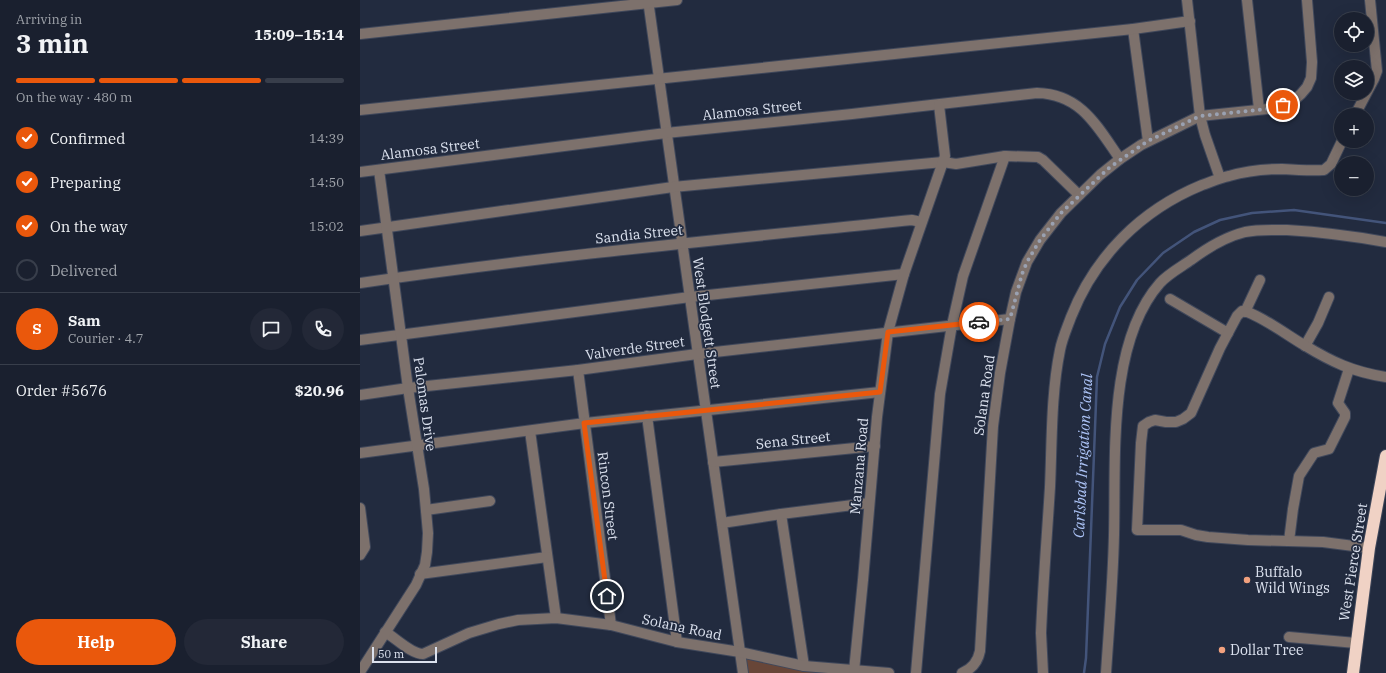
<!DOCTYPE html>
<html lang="en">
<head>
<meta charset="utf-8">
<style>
  body { margin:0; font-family:"IBM Plex Serif",serif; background:#232837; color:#f1f3f6; height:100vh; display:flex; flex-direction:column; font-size:15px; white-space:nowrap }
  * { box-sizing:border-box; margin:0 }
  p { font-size:13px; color:#9fa3aa }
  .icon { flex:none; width:22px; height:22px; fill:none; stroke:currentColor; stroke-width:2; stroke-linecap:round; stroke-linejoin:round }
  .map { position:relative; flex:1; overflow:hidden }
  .sheet { display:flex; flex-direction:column; background:#1a202f; width:360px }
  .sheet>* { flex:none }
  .controls { position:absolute; left:974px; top:12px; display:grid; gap:8px }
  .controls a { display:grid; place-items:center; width:40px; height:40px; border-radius:50%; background:#1a202f; box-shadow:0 4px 16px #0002,0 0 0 1px #383e4b; font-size:20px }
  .scale { position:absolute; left:12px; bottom:10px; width:65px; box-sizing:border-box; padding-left:4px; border:2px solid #dbe1ee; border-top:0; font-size:11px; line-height:14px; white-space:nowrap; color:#dbe1ee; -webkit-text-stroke:3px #222b3f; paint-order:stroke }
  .pin { position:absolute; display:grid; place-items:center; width:34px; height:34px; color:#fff; margin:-17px; border:2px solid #fff; border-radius:50%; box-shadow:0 1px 4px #0007 }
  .courier { position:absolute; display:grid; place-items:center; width:40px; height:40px; margin:-20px; border:3px solid #ea580c; border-radius:50%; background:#fff; color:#222; box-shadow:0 1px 5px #0007 }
  .headline em { font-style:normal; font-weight:800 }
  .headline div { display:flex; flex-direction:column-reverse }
  .headline { display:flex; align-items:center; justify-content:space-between; height:68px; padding:0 16px }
  h1 { font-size:26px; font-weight:800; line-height:30px }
  .bar { display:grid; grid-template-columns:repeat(4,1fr); gap:6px 4px; align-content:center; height:48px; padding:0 16px }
  .bar i { height:5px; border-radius:3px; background:#383e4b }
  .bar .current { background:#ea580c }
  .bar p { grid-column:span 4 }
  .line { display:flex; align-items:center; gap:10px; padding:0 16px; border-top:1px solid #383e4b }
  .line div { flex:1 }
  .round { display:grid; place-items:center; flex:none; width:42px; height:42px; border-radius:21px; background:#232837 }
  ol { padding:0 16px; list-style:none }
  li { display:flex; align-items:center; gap:12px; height:44px }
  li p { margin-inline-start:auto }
  li .icon { padding:4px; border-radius:50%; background:#ea580c; color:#fff; stroke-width:4 }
  li:last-child { color:#9fa3aa }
  li i { width:22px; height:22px; border:2px solid #383e4b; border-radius:50% }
  .cta { display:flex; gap:8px; margin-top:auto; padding:8px 16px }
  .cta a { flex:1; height:46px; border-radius:24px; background:#ea580c; color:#fff; font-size:16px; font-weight:800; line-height:46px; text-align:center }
  .cta a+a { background:#232837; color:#f1f3f6 }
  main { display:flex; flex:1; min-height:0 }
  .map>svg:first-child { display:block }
  .green { fill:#684638 }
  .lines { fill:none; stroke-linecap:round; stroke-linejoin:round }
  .stream { stroke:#43547a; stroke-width:2.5 }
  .minor-casing { stroke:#40485b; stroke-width:12 }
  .highway-casing { stroke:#40485b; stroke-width:14 }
  .minor { stroke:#7d716c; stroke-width:10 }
  .highway { stroke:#f0d2c5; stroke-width:12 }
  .done { stroke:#9aa1b1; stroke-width:4; stroke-dasharray:0 7.2 }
  .route { stroke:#ea580c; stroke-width:5 }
  .poi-dot { fill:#f2a17e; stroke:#222b3f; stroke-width:1.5 }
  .labels { text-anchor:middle; stroke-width:3.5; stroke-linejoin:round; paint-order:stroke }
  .street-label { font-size:14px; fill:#dbe1ee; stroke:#222b3f }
  .poi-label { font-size:14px; fill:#dbe1ee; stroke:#222b3f; text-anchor:start }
  .water-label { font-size:15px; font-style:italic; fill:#acc3f6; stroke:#222b3f }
</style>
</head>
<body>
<main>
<section class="sheet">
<div class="headline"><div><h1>3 min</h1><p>Arriving in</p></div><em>15:09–15:14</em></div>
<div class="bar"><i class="current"></i><i class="current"></i><i class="current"></i><i></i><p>On the way · 480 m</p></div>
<ol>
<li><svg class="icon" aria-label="check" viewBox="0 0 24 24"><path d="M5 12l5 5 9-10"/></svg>Confirmed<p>14:39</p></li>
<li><svg class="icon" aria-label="check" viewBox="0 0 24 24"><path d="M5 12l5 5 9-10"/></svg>Preparing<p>14:50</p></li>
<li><svg class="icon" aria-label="check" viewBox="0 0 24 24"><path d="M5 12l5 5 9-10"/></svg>On the way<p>15:02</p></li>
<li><i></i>Delivered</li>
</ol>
<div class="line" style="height:72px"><b class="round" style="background:#ea580c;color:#fff">S</b><div><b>Sam</b><p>Courier · 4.7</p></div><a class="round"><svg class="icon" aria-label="chat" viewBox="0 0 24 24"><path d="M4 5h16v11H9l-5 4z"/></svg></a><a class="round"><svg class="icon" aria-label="phone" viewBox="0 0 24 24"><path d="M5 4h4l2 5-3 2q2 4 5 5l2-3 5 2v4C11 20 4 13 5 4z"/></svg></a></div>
<div class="line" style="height:52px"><div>Order #5676</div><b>$20.96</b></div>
<div class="cta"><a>Help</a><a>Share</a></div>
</section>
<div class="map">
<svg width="1026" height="673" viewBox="0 0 1026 673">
  <rect width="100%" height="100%" fill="#222b3f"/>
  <path class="green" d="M380,652L529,673H383Z"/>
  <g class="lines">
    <path class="stream" d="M724,673L726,658L737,377L745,344L760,307L777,280L803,253L834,232L860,220L892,213L934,210L1026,223"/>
    <defs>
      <g id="minor">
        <path d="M288,0L383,673"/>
        <path d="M827,0L840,116L845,135L860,178"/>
        <path d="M887,0L899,109"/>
        <path d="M773,29L788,141"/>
        <path d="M0,34L317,0"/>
        <path d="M0,110L773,29L830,21"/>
        <path d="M995,115L1014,79L1017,71L1010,0"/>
        <path d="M0,172L306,133L492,114L677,93C721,94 737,126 760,159"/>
        <path d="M0,231L313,187L583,162L596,164L645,156L678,157L683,160L719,195"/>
        <path d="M0,283C184,256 368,239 552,220L561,222"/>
        <path d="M810,299L868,333"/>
        <path d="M885,312L900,280"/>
        <path d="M0,340L330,297L544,274"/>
        <path d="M945,346L958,323L969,297"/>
        <path d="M218,370L251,625"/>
        <path d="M0,395L48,388L218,370L337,354L650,319"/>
        <path d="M287,416L317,642"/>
        <path d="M170,431L196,618"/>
        <path d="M0,453L225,423L520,392"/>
        <path d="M353,462L515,446"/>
        <path d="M0,508L5,547L0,555"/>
        <path d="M66,510L130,501"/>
        <path d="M421,514L444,666"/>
        <path d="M362,523L421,514L509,503"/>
        <path d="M929,541L933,509L939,476L954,453L969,449L985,417V413L978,403L989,369"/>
        <path d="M1009,548L963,542L888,540L848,537L836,535L821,530H777L781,443L783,426L789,422L795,420L806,422H816L823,419L831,413L860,348L877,316L882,311C896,312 930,337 944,345C972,362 993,372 1026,377"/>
        <path d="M60,574L187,557"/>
        <path d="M25,632C36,638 51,654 63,654L109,633L139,624L158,620L196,618L251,625L317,642L380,652L444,666L529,673"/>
        <path d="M929,637L996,643"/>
        <path d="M494,671L503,580L517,417L528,332L544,274L585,156L579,105"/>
        <path d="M0,672L56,585L65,565L67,552L68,533L64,489L48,388L19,170"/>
        <path d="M556,673L580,394L592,325L603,276L645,156"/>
        <path d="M602,673C612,669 618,661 620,651L633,426L640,373L650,319L656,292L667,262L680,240L701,213L740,175L760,159L781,145L840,116L916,108L931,103L941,94L947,87L951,78L952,62L947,0"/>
        <path d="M683,673L681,633C683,584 687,536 690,487C692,442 691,394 700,350C702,339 707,328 711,317C735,256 781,210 842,185C851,182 859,178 869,176C886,171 905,169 922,169C936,170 950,171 964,170L971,164L982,141"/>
        <path d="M746,673C749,627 753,581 754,535C756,459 747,343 800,283C808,274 821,267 831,260C847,248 865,237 885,232C899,229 913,230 927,230C960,232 993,236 1026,242"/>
      </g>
      <path id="highway" d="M993,673L1009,548L1026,456"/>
    </defs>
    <use href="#minor" class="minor-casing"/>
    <use href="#highway" class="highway-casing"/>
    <use href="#minor" class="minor"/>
    <use href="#highway" class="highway"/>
  </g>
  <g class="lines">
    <path class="done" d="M619,322L650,319L662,274L667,262L680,240L701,213L750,167L788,141L840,116L916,108L923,105"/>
    <path class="route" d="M247,596L224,423L520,392L528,332L619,322"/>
  </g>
  <g class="poi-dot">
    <circle cx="887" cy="580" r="4"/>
    <circle cx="862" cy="650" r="4"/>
  </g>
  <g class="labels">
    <g class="street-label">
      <text transform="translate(392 110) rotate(-6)" y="5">Alamosa Street</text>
      <text transform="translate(70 149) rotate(-7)" y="5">Alamosa Street</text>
      <text transform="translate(279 234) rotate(-6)" y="5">Sandia Street</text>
      <text transform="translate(347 323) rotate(82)" y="5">West Blodgett Street</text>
      <text transform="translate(275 348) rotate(-8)" y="5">Valverde Street</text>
      <text transform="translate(624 395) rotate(-82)" y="5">Solana Road</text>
      <text transform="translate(65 404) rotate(82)" y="5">Palomas Drive</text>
      <text transform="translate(433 440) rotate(-6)" y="5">Sena Street</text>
      <text transform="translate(499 466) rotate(-85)" y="5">Manzana Road</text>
      <text transform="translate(248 496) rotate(83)" y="5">Rincon Street</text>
      <text transform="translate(993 562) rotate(-81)" y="5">West Pierce Street</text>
      <text transform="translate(322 627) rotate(12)" y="5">Solana Road</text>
    </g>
    <g class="poi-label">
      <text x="895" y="577">Buffalo<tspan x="895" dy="16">Wild Wings</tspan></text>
      <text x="870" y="655">Dollar Tree</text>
    </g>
    <g class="water-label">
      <text transform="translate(723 456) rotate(-87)" y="5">Carlsbad Irrigation Canal</text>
    </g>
  </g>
</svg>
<div class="controls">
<a><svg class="icon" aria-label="locate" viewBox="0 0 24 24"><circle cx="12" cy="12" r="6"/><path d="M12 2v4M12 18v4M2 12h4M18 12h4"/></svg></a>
<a><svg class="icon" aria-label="layers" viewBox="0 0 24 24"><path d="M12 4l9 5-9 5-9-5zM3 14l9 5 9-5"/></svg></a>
<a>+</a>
<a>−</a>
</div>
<div class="scale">50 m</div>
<div class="pin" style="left:923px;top:105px;background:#ea580c"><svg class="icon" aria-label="bag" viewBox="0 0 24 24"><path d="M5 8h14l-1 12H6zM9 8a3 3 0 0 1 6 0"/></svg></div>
<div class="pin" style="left:247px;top:596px;background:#1f2937"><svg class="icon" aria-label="home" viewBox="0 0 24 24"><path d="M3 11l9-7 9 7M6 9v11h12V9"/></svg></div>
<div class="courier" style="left:619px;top:322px"><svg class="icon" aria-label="car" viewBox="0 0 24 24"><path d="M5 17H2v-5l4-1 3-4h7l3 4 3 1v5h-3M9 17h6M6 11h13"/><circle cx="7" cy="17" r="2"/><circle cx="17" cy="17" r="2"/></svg></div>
</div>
</main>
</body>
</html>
